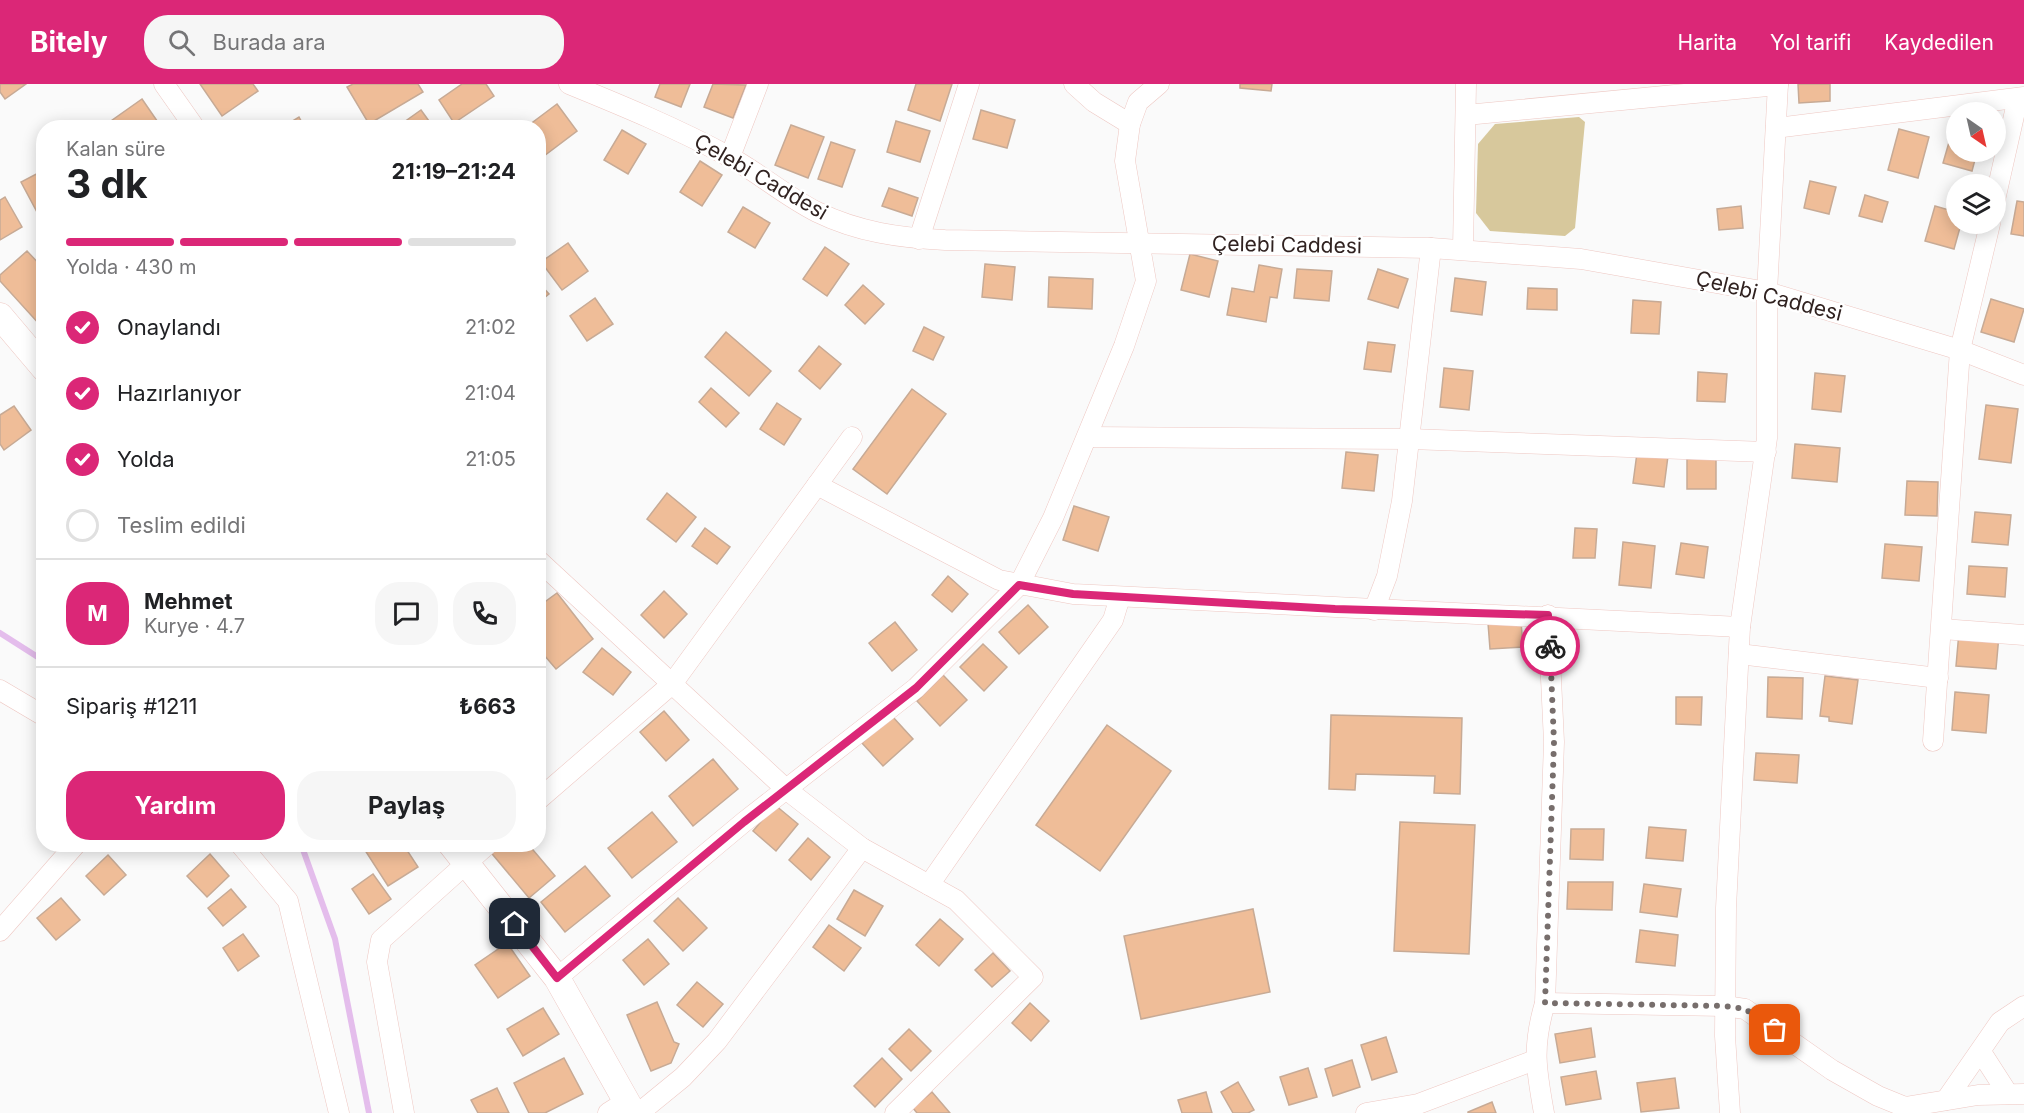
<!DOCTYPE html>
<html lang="tr">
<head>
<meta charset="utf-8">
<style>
  body { margin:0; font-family:Inter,sans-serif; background:#f6f6f6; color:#202124; height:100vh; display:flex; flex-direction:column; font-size:22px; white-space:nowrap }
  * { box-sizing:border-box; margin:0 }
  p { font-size:20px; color:#757577 }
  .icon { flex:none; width:33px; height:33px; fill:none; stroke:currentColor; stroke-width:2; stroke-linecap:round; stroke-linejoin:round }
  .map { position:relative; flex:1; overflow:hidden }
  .sheet { position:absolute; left:36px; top:36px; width:510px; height:732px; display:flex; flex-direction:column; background:#fff; border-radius:24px; box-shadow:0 3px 15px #0003 }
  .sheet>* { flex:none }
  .needle { width:39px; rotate:146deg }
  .controls { position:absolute; left:1946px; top:18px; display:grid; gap:12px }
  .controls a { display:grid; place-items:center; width:60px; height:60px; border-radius:50%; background:#fff; box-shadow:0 3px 15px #0003; font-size:30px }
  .pin { position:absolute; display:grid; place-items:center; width:51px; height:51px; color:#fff; margin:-26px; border-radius:12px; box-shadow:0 3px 9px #0006 }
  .courier { position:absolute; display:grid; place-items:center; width:60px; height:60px; margin:-30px; border:4px solid #db2777; border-radius:50%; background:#fff; color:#222; box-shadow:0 2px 8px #0007 }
  .headline em { font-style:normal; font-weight:700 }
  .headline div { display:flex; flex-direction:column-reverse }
  .headline { display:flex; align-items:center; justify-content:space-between; height:102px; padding:0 30px }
  h1 { font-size:39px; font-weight:700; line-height:45px }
  .bar { display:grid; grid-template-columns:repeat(4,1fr); gap:9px 6px; align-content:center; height:72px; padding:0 30px }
  .bar i { height:8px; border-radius:4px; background:#e0e0e0 }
  .bar .current { background:#db2777 }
  .bar p { grid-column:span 4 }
  .line { display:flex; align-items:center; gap:15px; padding:0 30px; border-top:2px solid #e0e0e0 }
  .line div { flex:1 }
  .round { display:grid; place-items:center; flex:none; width:63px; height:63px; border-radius:24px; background:#f6f6f6 }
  ol { padding:0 30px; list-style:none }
  li { display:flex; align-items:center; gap:18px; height:66px }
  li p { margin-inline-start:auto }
  li .icon { padding:6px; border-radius:50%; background:#db2777; color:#fff; stroke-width:4 }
  li:last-child { color:#757577 }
  li i { width:33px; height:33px; border:3px solid #e0e0e0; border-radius:50% }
  .primary-button { display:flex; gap:12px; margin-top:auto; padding:12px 30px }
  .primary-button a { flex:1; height:69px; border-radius:24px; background:#db2777; color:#fff; font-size:24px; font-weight:700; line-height:69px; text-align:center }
  .primary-button a+a { background:#f6f6f6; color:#202124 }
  header { display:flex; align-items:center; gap:36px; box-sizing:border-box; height:84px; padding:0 30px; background:#db2777; color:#fff }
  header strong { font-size:28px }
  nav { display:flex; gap:33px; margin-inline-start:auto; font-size:21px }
  .search { width:420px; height:54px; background:#f6f6f6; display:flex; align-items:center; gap:15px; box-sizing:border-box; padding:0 21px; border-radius:24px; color:#757577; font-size:22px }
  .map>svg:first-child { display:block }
  .green { fill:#d7c89c }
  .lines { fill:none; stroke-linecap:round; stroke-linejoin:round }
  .stream { stroke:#e4bdec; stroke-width:6 }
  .building { fill:#efbd98; stroke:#c7aa95; stroke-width:1.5 }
  .minor-casing { stroke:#eec7c2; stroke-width:21 }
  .major-casing { stroke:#eec7c2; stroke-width:27 }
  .minor { stroke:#fff; stroke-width:20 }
  .major { stroke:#fff; stroke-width:26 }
  .done { stroke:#776e6c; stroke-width:6; stroke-dasharray:0 10.8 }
  .route { stroke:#db2777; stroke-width:8 }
  .labels { text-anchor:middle; stroke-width:5; stroke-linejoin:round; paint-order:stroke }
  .street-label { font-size:21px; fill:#302220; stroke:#fff }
</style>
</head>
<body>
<header>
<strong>Bitely</strong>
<div class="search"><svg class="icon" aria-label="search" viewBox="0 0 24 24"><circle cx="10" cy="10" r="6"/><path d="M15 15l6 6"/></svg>Burada ara</div>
<nav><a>Harita</a><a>Yol tarifi</a><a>Kaydedilen</a></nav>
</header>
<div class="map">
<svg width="2024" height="1029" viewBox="0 0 2024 1029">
  <rect width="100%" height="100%" fill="#fafafa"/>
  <path class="green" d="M1579,33L1585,38L1575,144L1565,152L1490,147L1476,129L1478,60L1495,40Z"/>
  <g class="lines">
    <g class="stream">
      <path d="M0,549L44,577"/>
      <path d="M301,760L335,855L369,1029"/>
    </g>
  </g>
  <g class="building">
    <path d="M0,0H26L5,15L0,8Z"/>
    <path d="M200,0H253L258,7L222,32Z"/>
    <path d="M353,0H418L423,8L369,40L347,3Z"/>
    <path d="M462,0H486L494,12L454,39L439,16Z"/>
    <path d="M660,0H690L681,23L655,13Z"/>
    <path d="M713,0L746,1L733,34L704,23Z"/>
    <path d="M916,0H952L940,37L908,26Z"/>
    <path d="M1240,0H1272L1271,7L1240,4Z"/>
    <path d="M1798,0H1830V17L1799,19Z"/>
    <path d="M142,15L162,44H101Z"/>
    <path d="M557,20L577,47L544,72L538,64V44H525Z"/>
    <path d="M421,26L434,44H398L397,43Z"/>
    <path d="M981,26L1015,36L1007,64L973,55Z"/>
    <path d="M299,33L305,44H281Z"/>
    <path d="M896,37L930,47L920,78L887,68Z"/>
    <path d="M791,41L824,53L808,94L775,81Z"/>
    <path d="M1954,41L1956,68H1977L1972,87L1943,79Z"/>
    <path d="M1899,45L1929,53L1918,94L1888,86Z"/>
    <path d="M622,46L646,60L628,90L604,76Z"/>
    <path d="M831,58L855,66L842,103L818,95Z"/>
    <path d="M700,77L722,91L702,122L680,108Z"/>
    <path d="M44,86V125L37,128L21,98Z"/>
    <path d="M1810,97L1836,103L1829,130L1804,124Z"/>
    <path d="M889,104L918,114L912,132L882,122Z"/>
    <path d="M1865,111L1888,118L1882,138L1859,132Z"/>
    <path d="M5,113L22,143L0,156V116Z"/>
    <path d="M2017,117L2024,118V152L2011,150Z"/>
    <path d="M1741,122L1743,144L1719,146L1717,125Z"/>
    <path d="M1935,122L1956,128V140H1961L1954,165L1925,157Z"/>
    <path d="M743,123L770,139L755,164L728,148Z"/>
    <path d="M568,159L588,187L562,206L541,178Z"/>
    <path d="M825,163L849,180L827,212L803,195Z"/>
    <path d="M27,167L44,185V237L40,241L0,197V191Z"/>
    <path d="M1190,170L1218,177L1209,213L1181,206Z"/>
    <path d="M985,180L1015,183L1012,216L982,213Z"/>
    <path d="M1259,181L1282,185L1277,214L1270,213L1266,238L1227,231L1232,204L1254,208Z"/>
    <path d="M1297,185L1332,187L1329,217L1294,214Z"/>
    <path d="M1378,185L1408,195L1398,224L1368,215Z"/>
    <path d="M1049,193L1093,195L1092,225L1048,223Z"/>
    <path d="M1455,194L1486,198L1482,231L1451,227Z"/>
    <path d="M538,198L549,210L538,219Z"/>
    <path d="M863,201L884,220L865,240L845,221Z"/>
    <path d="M1528,204L1557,205V226L1527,225Z"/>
    <path d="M595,214L613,240L587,257L570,232Z"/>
    <path d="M1991,215L2024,225L2014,258L1981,248Z"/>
    <path d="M1633,216L1661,218L1659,250L1631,249Z"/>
    <path d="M924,243L944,253L933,276L913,267Z"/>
    <path d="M726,248L771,287L749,312L705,273Z"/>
    <path d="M1368,258L1395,261L1391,288L1364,285Z"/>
    <path d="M819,262L841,280L820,305L799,287Z"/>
    <path d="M1444,284L1473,287L1469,326L1440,323Z"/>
    <path d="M1698,288L1727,290L1725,318L1697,317Z"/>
    <path d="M1815,289L1845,292L1841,328L1812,325Z"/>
    <path d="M711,304L739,329L726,343L699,318Z"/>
    <path d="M912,305L946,330L887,410L853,385Z"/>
    <path d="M777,319L801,335L784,361L760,345Z"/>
    <path d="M1986,321L2018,325L2011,379L1979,375Z"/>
    <path d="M14,322L31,346L4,366L0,360V331Z"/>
    <path d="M1795,360L1840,364L1837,398L1792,394Z"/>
    <path d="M1346,368L1378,371L1374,407L1342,404Z"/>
    <path d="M1637,369L1668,372L1664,403L1633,399Z"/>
    <rect x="1687" y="375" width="29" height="30"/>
    <path d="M1907,397L1938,398L1937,432L1905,431Z"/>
    <path d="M667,409L696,433L676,458L647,435Z"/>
    <path d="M1074,422L1109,433L1098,467L1063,456Z"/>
    <path d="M1975,428L2011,431L2008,461L1972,458Z"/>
    <path d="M705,444L730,463L717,480L692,462Z"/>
    <path d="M1575,444L1597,445L1595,474H1573Z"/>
    <path d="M1623,458L1655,462L1651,504L1619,501Z"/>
    <path d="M1681,459L1708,463L1704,494L1676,490Z"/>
    <path d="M1885,460L1922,463L1919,497L1882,494Z"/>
    <path d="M1969,482L2007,484L2005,513L1967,510Z"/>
    <path d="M948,492L968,510L952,528L932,511Z"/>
    <path d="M664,507L687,530L664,554L641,531Z"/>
    <path d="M557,509L593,555L556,585L538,564V523Z"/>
    <path d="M1028,521L1048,543L1019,570L999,548Z"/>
    <path d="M1521,537L1523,563L1490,565L1488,539Z"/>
    <path d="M895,538L917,566L892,587L869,559Z"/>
    <path d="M1959,548L1999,551L1996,585L1956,582Z"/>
    <path d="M983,560L1007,583L984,607L960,583Z"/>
    <path d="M602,564L631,588L613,611L583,588Z"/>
    <path d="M943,591L967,616L940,642L917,617Z"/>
    <path d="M1825,592L1858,596L1852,640L1829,637V633L1820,632Z"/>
    <path d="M1768,593L1803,594L1802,635L1767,633Z"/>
    <path d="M1955,608L1989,611L1986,649L1952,646Z"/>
    <path d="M1676,613H1702L1701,641L1676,640Z"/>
    <path d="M664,627L689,656L666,677L640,648Z"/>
    <path d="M1331,631L1462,634L1460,710L1434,709L1435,692L1356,690L1355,706L1329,705Z"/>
    <path d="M892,632L913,655L883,682L862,659Z"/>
    <path d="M1107,641L1171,687L1100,787L1036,741Z"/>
    <path d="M1756,669L1799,671L1797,699L1754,696Z"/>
    <path d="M713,675L738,705L693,742L669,712Z"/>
    <path d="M775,721L798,740L776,767L753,747Z"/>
    <path d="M652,728L677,758L632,794L608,764Z"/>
    <path d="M1400,738L1475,741L1469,870L1394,867Z"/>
    <path d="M1649,743L1686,746L1683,777L1646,774Z"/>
    <path d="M1571,745H1604L1603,776L1570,775Z"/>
    <path d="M808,754L830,773L811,796L789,776Z"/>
    <path d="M361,760H403L418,783L388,802Z"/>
    <path d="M493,760H528L555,792L529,814L488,765Z"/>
    <path d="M210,770L229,792L207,813L187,792Z"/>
    <path d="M108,771L126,791L104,811L86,792Z"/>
    <path d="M585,782L610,812L565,848L541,818Z"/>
    <path d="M373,790L391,815L369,830L352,805Z"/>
    <path d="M1568,798H1613L1612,826L1567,825Z"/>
    <path d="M1644,800L1681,805L1677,833L1640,828Z"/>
    <path d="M231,805L246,823L223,842L208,824Z"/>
    <path d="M854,806L883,822L865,852L837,835Z"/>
    <path d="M61,814L80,836L56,856L37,834Z"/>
    <path d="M678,814L707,844L683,867L654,837Z"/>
    <path d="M1253,825L1270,908L1141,935L1124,852Z"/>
    <path d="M940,835L963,855L939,882L916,861Z"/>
    <path d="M829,841L861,864L844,887L813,863Z"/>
    <path d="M1640,846L1678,851L1675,882L1636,878Z"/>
    <path d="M243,850L259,872L238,887L223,864Z"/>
    <path d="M648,855L669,880L644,901L623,876Z"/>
    <path d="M507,859L530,892L498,914L475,881Z"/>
    <path d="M993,869L1010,887L992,903L975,886Z"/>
    <path d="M697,898L723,920L703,943L677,921Z"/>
    <path d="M657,918L674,958L679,960L671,979L651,987L627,931Z"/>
    <path d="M1030,919L1049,937L1031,957L1012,939Z"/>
    <path d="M543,924L559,950L523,972L507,945Z"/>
    <path d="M1591,944L1595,973L1560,979L1555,950Z"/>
    <path d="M909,945L931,967L911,987L889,965Z"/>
    <path d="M1386,953L1397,988L1372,996L1361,961Z"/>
    <path d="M564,974L583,1010L545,1029H529L514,999Z"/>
    <path d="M882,974L902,995L875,1023L854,1002Z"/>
    <path d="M1352,976L1360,1003L1333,1012L1325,985Z"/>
    <path d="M1308,984L1317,1013L1289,1021L1280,993Z"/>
    <path d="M1596,987L1601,1015L1566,1021L1561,993Z"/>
    <path d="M1675,994L1679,1024L1641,1028L1637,999Z"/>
    <path d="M1238,998L1254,1026L1248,1029H1233L1221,1008Z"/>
    <path d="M497,1004L509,1029H478L471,1016Z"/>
    <path d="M932,1008L950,1029H917L913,1024Z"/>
    <path d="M1206,1008L1212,1029H1182L1178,1016Z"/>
    <path d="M1492,1018L1496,1029H1468V1028Z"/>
  </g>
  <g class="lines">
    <defs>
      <g id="minor">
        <path d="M164,0L195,44"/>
        <path d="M569,0C623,22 676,44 728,72C758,88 785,112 817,128C858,148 900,154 945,156L1431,164L1581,175L1767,208L1960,266L2024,291"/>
        <path d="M1074,0L1094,18L1130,40"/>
        <path d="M1466,31L1778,1"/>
        <path d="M1776,44L2024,13"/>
        <path d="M730,73L758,0"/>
        <path d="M1995,116L2018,14"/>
        <path d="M919,155L969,0"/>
        <path d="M1463,165L1466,0"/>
        <path d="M1087,353L1410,355L1766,368"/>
        <path d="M817,401L999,496L1073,510L1740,543"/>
        <path d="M538,476L787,706L862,764L956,816L1033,893L895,1029"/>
        <path d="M1374,526L1387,492L1402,417L1431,164"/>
        <path d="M1942,545L2024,551"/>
        <path d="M1739,570L1938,594"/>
        <path d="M0,606L44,632"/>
        <path d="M1933,657L1960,266L1990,140"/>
        <path d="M538,716L672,600L852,353"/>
        <path d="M240,760L288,817L339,1029"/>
        <path d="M929,801L1113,536L1120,513"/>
        <path d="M0,847L76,760"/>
        <path d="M557,894L744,738L916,604L1019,501L1053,434L1124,262L1146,197L1125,77L1130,40L1138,18L1159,0"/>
        <path d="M1545,919L1725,922L1745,925L1832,986L1878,1012L1905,1023L1978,1011L2024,1010"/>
        <path d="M1981,968L2008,1010"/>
        <path d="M1946,1016L2000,938L2024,922"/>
        <path d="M404,1029L377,878L381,856L488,760"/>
        <path d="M608,1029L627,1017"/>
        <path d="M639,1029L683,993L717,957L862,764"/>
        <path d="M1366,1029L1418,1020L1535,976"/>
        <path d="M1544,1029C1536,985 1532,963 1545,919L1554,658L1548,531"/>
        <path d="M1730,1029L1725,952L1726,824L1740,543L1767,354V208L1778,0"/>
      </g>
      <g id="major">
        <path d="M0,232L44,284"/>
        <path d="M451,760L557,894L633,1029"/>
      </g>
    </defs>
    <use href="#minor" class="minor-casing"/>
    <use href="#major" class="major-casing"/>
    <use href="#minor" class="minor"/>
    <use href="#major" class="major"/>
  </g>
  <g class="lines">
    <path class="done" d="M1550,562L1554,658L1545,919L1725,922L1745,925L1775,946"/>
    <path class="route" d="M515,840L557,894L744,738L916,604L1019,501L1073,510L1335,525L1548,531L1550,562"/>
  </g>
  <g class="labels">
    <g class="street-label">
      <text transform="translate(761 93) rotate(30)" y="7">Çelebi Caddesi</text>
      <text transform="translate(1287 161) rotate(1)" y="7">Çelebi Caddesi</text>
      <text transform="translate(1769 212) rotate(14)" y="7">Çelebi Caddesi</text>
    </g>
  </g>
</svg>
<div class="controls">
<a><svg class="needle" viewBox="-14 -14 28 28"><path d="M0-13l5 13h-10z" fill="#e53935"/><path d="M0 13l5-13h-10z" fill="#757577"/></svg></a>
<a><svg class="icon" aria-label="layers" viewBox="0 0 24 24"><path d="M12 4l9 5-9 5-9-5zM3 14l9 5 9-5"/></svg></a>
</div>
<div class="pin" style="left:1775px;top:946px;background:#ea580c"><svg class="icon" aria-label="bag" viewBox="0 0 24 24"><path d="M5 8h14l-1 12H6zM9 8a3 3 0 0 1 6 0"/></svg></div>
<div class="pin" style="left:515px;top:840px;background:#1f2937"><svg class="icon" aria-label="home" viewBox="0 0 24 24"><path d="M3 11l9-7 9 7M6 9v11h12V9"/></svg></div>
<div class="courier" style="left:1550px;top:562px"><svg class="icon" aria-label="bike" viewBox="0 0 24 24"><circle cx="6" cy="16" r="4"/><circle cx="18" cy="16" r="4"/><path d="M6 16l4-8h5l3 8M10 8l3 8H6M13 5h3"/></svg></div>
<section class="sheet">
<div class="headline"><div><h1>3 dk</h1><p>Kalan süre</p></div><em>21:19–21:24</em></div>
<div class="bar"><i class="current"></i><i class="current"></i><i class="current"></i><i></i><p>Yolda · 430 m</p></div>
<ol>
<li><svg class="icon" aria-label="check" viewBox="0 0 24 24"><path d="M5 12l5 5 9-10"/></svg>Onaylandı<p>21:02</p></li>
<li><svg class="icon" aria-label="check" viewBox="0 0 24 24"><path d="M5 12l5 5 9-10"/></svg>Hazırlanıyor<p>21:04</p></li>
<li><svg class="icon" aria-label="check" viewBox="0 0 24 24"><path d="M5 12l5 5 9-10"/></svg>Yolda<p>21:05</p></li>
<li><i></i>Teslim edildi</li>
</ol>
<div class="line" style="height:108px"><b class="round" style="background:#db2777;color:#fff">M</b><div><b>Mehmet</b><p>Kurye · 4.7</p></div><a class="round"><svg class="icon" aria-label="chat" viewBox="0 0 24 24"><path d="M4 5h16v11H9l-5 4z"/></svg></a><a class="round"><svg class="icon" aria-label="phone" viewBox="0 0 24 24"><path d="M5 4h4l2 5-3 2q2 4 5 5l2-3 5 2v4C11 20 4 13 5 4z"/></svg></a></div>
<div class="line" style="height:78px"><div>Sipariş #1211</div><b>₺663</b></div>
<div class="primary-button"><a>Yardım</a><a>Paylaş</a></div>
</section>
</div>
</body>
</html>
